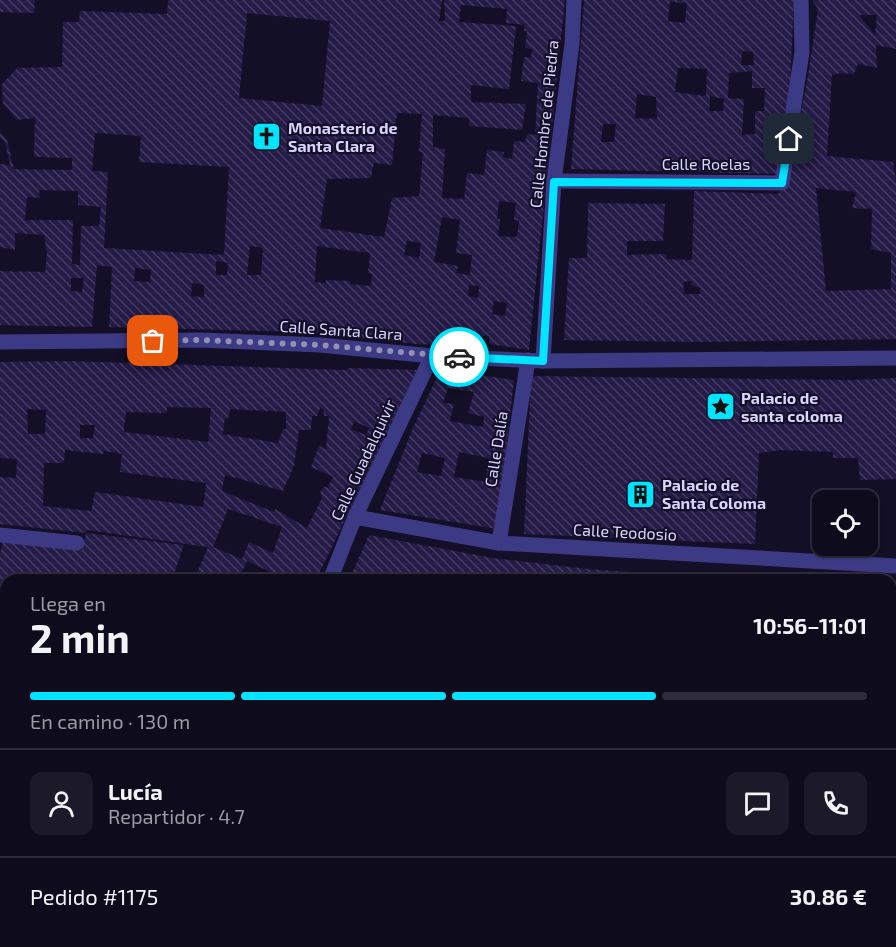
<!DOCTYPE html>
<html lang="es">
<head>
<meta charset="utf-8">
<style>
  body { margin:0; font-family:"Exo 2",sans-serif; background:#1c1929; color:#f1f3f6; height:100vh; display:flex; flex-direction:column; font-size:22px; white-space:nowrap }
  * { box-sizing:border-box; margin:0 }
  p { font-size:20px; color:#9b9ba3 }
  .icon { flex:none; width:33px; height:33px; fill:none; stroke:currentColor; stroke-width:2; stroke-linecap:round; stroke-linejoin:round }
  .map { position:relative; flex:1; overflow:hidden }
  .panel { position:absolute; left:0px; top:574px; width:897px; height:374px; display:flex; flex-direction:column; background:#0e0b1c; border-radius:18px 18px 0 0; box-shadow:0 2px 4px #0004,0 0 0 2px #2e2b3b }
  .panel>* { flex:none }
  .controls { position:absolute; left:812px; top:490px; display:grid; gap:12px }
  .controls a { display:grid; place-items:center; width:66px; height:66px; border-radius:12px; background:#0e0b1c; box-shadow:0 2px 4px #0004,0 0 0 2px #2e2b3b; font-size:30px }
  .pin { position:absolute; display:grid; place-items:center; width:51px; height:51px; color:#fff; margin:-26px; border-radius:12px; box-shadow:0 3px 9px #0006 }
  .courier { position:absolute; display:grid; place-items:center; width:60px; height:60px; margin:-30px; border:4px solid #00e5ff; border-radius:50%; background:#fff; color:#222; box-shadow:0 2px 8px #0007 }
  .overview em { font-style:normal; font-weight:700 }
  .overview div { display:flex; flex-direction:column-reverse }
  .overview { display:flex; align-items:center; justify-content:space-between; height:102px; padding:0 30px }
  h1 { font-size:39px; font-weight:700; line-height:45px }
  .bar { display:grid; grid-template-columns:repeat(4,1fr); gap:9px 6px; align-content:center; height:72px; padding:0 30px }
  .bar i { height:8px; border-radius:4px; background:#2e2b3b }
  .bar .current { background:#00e5ff }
  .bar p { grid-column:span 4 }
  .line { display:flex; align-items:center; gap:15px; padding:0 30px; border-top:2px solid #2e2b3b }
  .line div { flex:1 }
  .round { display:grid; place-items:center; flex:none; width:63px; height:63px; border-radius:12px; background:#1c1929 }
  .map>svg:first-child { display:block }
  .building { fill:url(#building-back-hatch); fill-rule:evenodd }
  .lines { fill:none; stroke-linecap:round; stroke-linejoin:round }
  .minor { stroke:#3d3a85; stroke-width:15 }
  .done { stroke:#948fb3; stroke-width:6; stroke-dasharray:0 10.8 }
  .route { stroke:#00e5ff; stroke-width:8 }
  .labels { text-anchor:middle; stroke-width:4.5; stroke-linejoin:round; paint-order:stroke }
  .street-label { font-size:16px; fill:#d9d4ff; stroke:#130f26 }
  .poi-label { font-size:16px; font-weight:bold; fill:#d9d4ff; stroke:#130f26; text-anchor:start }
</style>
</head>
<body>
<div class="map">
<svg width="896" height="947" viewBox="0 0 896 947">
  <defs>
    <pattern id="building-back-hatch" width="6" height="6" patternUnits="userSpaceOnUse" patternTransform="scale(1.5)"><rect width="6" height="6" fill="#241b47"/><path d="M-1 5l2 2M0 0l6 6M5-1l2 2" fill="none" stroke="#433b63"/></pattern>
  </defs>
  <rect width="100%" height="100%" fill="#130f26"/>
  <g class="building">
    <path d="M0,0H35L34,13L0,12Z"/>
    <path d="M168,0H442L439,21H445L444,0H565L529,350L489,344V336H464L463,346L416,344L309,332L109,327L112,267L97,265L92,327L0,325V271L45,272L47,254L44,235L15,233V250L0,247V164L10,165L5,142L0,137V132L7,140L14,169L72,170V158L34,157L35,118L17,120L3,103L2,84L17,68L62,67L63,22H79L80,11L167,14ZM461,5L507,9L506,23L525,25L524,31H527L525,48L532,49L531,58L524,57L521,81L538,83L535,135L527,134L525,142L514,141L512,159L503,157L504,152L487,150L484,175L467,173L464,199L442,198L445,149L433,147V115L469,118V126L522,130L526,104L471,102V85L509,89L516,26L459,22ZM247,13L330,21L322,106L239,98ZM397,113L422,114L419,151L423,153L419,196L392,198L384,237L320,228L327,179L371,178L374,163L392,165ZM95,133L141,136L139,162L229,167L224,255L104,248L108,172L92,171ZM39,190L78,191V205L101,207L99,226H81L80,265L72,264L73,220H25L27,197L40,198ZM499,201L516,203L514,220L519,221L517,237L498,236L500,219H497ZM442,217L460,220L456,253L472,255L470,275L456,273L458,266L434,262ZM407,241L421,243L419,258L404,255ZM250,246L263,248L261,275H247ZM317,246L370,253L368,273L372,274L371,286L350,284V281L326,280L325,283L315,282ZM216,261L228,263L227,275H216ZM135,268L151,270L150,282L134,281ZM71,278H84L82,292L71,291ZM192,283L204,285V297L191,296ZM469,285L479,286L478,298L468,296ZM494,301L507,303L505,316L492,314Z"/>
    <path d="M584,0H670L668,21L685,23L687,3L670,2V0H794L790,88L779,174L571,169ZM742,51L753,52L754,65H741ZM678,68L707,69L706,96L675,92ZM752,71V88H765L764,111H755V134L742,135L744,99L728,98L729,73ZM637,94L656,97L657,119L635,118ZM710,96L724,99L723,111H709ZM603,124H616L614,142H601Z"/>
    <path d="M812,0H896V49L876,45L877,68L858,64L854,74L841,73L832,75L827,156L893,162L896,180V339L700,342L564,340L569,258H587L588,203L665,204L663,241H627V255L666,254L667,259L692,260L694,191L778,194L787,181L807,82L818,9ZM859,15H877L875,35ZM816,188L856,192L852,208L872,209L871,249L891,253V289L826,291ZM692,281L691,285L700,288V294H684L683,282Z"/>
    <path d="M68,361L347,370L348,368L417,370L316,580H272L275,574L247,561L238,580H194L208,547L87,530L86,533L0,524V477L16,478L17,459L0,458V362ZM167,407L211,408L208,442L124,432L126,412L167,413ZM320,408L323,409L324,416H329L326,449L319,446L311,467L333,477L328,487H323L320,493L322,498L307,528L275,509L274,512L222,491L225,475L283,491L294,466L299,430H311L312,416H317ZM27,409L46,410L45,434H28ZM230,409L286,412V429H283L278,443L223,434L225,418L228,419ZM354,421L369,428L366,435L351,429ZM80,425H95L93,438H80ZM65,450L103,454L104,451L122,454L120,472L206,483L203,507L95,492L91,511L43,506L44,463H64ZM228,509L282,527L273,553L249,542L242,559L213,547Z"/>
    <path d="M441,369L514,380L497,529L380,510L413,428ZM448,388L474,392L468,413L484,417L483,427L450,421L454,404L443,403ZM459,452L488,458L486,482L454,477ZM422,453L445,458L441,476L417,472Z"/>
    <path d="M531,376L851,380L896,378V479L860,480L858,458H833V452L781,450L759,453L755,544L524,534Z"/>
    <path d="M86,533L184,545L172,580H6V819L0,816V554L3,541L82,550Z"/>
    <path d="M369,535L493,558L588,569L722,579V580H349Z"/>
    <path d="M891,589L896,590V623H891Z"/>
    <path d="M894,635H896V694L891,693V645H894Z"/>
    <path d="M891,721L896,722V910H891Z"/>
    <path d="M0,863L6,866V902L0,898Z"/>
    <path d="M6,905V942L0,938V910L3,911Z"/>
    <path d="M891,930H896V947H803L804,942H891Z"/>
    <path d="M6,942H68L66,947H13Z"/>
    <path d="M221,942H289L308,946L220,947Z"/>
    <path d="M448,942L575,943L791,942L790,947H469Z"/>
  </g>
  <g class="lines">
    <g class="minor">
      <path d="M554,181L782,183L802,52L801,0"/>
      <path d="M0,342L200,340L320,345L432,356L543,361L896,358"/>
      <path d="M543,361L554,181L572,44L574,0"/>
      <path d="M355,517L499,543L896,566"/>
      <path d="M0,535L77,543"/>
      <path d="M499,543L528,360"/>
      <path d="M330,580L355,517L432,356"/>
      <path d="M0,848L6,851"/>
      <path d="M378,942L404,947"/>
      <path d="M82,947L84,942"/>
      <path d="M187,947L189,942"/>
    </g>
  </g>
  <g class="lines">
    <path class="done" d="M153,341L200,340L320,345L459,357"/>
    <path class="route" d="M459,357L543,361L554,182L782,183L789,139"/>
  </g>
  <defs>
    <symbol id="church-square" viewBox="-11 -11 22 22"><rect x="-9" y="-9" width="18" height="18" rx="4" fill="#00e5ff" stroke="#130f26"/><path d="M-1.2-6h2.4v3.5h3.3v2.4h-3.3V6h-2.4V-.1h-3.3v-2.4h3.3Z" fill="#111"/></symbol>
    <symbol id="sight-square" viewBox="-11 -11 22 22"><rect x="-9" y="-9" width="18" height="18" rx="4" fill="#00e5ff" stroke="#130f26"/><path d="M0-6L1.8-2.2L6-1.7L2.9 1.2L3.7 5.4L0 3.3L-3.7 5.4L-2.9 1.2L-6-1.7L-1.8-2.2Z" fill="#111"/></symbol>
    <symbol id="building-square" viewBox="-11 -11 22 22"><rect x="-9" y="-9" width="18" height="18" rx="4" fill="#00e5ff" stroke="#130f26"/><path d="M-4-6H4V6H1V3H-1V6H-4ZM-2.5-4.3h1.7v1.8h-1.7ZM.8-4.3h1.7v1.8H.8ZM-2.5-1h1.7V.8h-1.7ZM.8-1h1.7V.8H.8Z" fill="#111"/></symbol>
  </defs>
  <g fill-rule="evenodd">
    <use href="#church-square" x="250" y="120" width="33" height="33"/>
    <use href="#sight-square" x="704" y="390" width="33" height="33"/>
    <use href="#building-square" x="624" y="478" width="33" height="33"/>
  </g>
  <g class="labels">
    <g class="street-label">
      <text transform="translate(544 124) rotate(-84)" y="6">Calle Hombre de Piedra</text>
      <text x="706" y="170">Calle Roelas</text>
      <text transform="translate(341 330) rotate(4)" y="6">Calle Santa Clara</text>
      <text transform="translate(496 449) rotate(-81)" y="6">Calle Dalía</text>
      <text transform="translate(363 460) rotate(-65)" y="6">Calle Guadalquivir</text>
      <text transform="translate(625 532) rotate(3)" y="6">Calle Teodosio</text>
    </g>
    <g class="poi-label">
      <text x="288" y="134">Monasterio de<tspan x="288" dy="18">Santa Clara</tspan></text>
      <text x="741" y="404">Palacio de<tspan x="741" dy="18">santa coloma</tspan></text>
      <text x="662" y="491">Palacio de<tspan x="662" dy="18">Santa Coloma</tspan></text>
    </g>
  </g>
</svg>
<div class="controls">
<a><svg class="icon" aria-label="locate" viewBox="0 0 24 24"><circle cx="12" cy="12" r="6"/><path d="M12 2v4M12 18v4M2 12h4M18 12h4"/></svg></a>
</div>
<div class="pin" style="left:153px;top:341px;background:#ea580c"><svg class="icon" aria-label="bag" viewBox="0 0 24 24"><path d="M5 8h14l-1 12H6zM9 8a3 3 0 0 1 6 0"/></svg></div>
<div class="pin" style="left:789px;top:139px;background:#1f2937"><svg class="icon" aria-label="home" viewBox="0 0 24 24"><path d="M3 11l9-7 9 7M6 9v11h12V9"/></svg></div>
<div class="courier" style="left:459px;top:357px"><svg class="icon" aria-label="car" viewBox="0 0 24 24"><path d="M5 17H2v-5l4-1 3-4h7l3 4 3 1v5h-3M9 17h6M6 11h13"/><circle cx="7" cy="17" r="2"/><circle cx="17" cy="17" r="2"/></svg></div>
<section class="panel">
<div class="overview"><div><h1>2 min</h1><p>Llega en</p></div><em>10:56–11:01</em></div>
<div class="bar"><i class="current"></i><i class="current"></i><i class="current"></i><i></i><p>En camino · 130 m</p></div>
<div class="line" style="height:108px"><a class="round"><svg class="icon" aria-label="person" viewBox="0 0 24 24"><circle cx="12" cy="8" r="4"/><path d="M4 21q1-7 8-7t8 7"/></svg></a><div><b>Lucía</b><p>Repartidor · 4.7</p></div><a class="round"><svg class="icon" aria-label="chat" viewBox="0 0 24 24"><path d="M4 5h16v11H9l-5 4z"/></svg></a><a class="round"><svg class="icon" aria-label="phone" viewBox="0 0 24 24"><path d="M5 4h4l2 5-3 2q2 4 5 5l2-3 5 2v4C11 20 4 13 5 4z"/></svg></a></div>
<div class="line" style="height:78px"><div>Pedido #1175</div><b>30.86 €</b></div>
</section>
</div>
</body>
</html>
